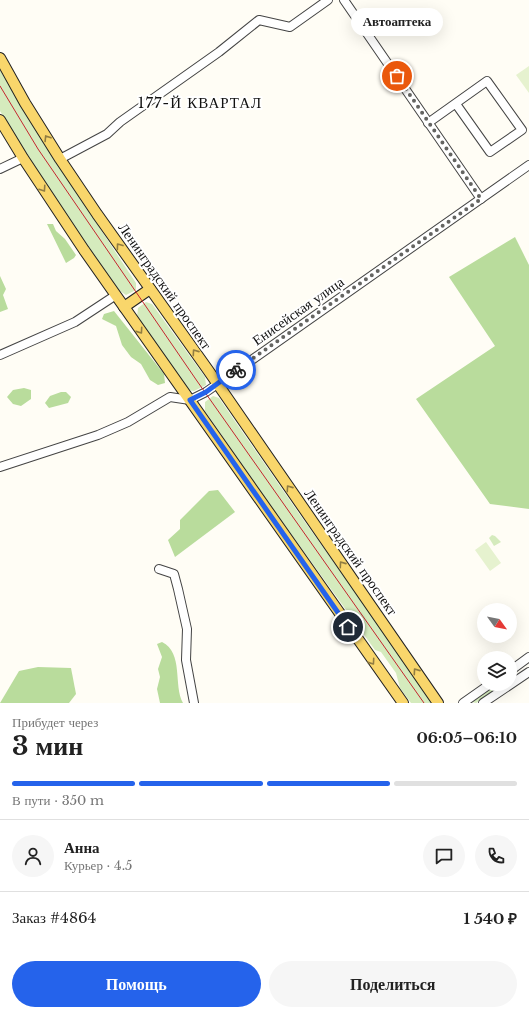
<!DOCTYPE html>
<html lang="ru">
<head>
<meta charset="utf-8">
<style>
  body { margin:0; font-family:"Libre Baskerville",serif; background:#f6f6f6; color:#222; height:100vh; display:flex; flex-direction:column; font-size:15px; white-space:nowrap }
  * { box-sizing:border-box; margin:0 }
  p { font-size:13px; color:#767676 }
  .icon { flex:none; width:22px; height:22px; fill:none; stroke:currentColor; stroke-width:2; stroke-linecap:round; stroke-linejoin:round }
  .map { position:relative; height:703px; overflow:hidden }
  .panel { display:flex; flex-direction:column; background:#fff; flex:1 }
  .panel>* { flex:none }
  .needle { width:26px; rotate:123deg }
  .tools { position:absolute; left:477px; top:603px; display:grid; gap:8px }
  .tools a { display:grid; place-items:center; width:40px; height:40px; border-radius:50%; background:#fff; box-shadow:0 4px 16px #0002; font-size:20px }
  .pin { position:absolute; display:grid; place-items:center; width:34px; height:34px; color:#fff; margin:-17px; border:2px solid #fff; border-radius:50%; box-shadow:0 1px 4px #0007 }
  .courier { position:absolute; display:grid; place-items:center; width:40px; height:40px; margin:-20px; border:3px solid #2563eb; border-radius:50%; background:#fff; color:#222; box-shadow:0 1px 5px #0007 }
  .bubble { position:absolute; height:28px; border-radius:14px; background:#fff; box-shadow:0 4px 16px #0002; font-size:13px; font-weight:700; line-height:28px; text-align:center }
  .summary em { font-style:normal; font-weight:700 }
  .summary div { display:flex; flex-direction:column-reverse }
  .summary { display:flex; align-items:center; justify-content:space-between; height:68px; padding:0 12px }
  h1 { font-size:26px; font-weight:700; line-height:30px }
  .bar { display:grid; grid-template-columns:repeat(4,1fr); gap:6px 4px; align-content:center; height:48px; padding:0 12px }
  .bar i { height:5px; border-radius:3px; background:#e0e0e0 }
  .bar .current { background:#2563eb }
  .bar p { grid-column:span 4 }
  .line { display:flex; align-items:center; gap:10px; padding:0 12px; border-top:1px solid #e0e0e0 }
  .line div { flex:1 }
  .round { display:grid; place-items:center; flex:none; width:42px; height:42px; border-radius:21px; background:#f6f6f6 }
  .button { display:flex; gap:8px; margin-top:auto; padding:8px 12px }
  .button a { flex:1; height:46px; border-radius:24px; background:#2563eb; color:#fff; font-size:16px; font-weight:700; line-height:46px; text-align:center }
  .button a+a { background:#f6f6f6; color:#222 }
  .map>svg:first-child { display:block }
  .green { fill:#d5ebbd }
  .forest { fill:#b9dc9c }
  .pitch { fill:#e6f2cf }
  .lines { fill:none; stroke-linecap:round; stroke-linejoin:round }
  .minor-casing { stroke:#444; stroke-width:10 }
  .major-casing { stroke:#222; stroke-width:12 }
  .minor { stroke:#fff; stroke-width:8 }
  .major { stroke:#f9d66b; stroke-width:10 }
  .tram { stroke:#c4262e; stroke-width:1 }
  .oneway { stroke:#917d42 }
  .done { stroke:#646461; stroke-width:4; stroke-dasharray:0 7.2 }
  .route { stroke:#2563eb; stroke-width:5 }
  .labels { text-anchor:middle; stroke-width:4; stroke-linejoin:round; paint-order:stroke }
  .street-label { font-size:14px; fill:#111; stroke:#fff }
  .neighbourhood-label { font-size:15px; letter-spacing:1px; fill:#111; stroke:#fff }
</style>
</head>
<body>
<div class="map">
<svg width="529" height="703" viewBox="0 0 529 703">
  <rect width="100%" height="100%" fill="#fffdf5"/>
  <g class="green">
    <path d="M0,70L44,144L136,283V290L126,295L120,291L60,207L0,111Z"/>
    <path d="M146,302L152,304L205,377L206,385L194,391L188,390L137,317L138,308Z"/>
    <path d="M213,396L219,398L300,515L434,703H411L400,688L396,673L381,652L375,650L276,513L205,411V402Z"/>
    <path d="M492,535L495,536L501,542L494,546L489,538Z"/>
    <path d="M498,684H505L476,703L472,702Z"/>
  </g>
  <g class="forest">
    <path d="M47,224H53L56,231L65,239L76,255L74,258L66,263Z"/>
    <path d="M515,237L529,265V509L490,504L416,399L495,346L449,277Z"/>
    <path d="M0,276L6,289L3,295L8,309L0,312Z"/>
    <path d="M114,311L164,374L165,383L158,385L150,380L141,364L131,357L122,345L116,326L102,319L104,314Z"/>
    <path d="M24,388L31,390V399L21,406L13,404L7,397L13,390Z"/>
    <path d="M61,392H66L71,397L68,403L49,408L45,403L50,396Z"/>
    <path d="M218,490L235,512L175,557L168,540L180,529V520L209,491Z"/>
    <path d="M162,642C184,653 173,685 183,703H160L157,689L160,677L158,669L162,657L157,644Z"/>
    <path d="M38,667L71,668L76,694L69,703H0L19,671Z"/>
  </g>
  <g class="pitch">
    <path d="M529,66V93L516,75Z"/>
    <path d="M486,542L501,563L490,571L475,550Z"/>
  </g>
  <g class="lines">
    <defs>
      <g id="minor">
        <path d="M344,0L481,199"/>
        <path d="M428,123L487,81L522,130L490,152L456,104"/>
        <path d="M60,159L107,134L120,122L219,52L259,20L290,27L328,0"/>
        <path d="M0,169L23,158"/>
        <path d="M0,355L75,322L116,295"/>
        <path d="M0,467L98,435L128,422L170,397L190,400L206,392L529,165"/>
        <path d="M159,569L174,574L178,589L187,629L186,660L194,703"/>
        <path d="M510,671L529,657"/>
        <path d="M463,703L490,684"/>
        <path d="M483,703L529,672"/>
      </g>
      <g id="major">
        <path d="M0,58L25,103L60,159L97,214L208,370L438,703"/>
        <path d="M0,120L23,158L84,250L403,703"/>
        <path d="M124,307L150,289"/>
      </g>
    </defs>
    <use href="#minor" class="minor-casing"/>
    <use href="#major" class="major-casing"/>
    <use href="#minor" class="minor"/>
    <use href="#major" class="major"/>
    <path class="tram" d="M0,86L38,149L197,381L424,703"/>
  </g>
  <defs><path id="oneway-chevron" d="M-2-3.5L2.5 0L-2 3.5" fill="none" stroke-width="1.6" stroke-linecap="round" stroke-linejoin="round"/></defs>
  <g class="oneway">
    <use href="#oneway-chevron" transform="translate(47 138) rotate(-122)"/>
    <use href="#oneway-chevron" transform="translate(43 189) rotate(56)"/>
    <use href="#oneway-chevron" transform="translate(119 246) rotate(-126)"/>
    <use href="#oneway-chevron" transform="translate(140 331) rotate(55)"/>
    <use href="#oneway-chevron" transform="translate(195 352) rotate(-125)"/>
    <use href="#oneway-chevron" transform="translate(289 488) rotate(-125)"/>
    <use href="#oneway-chevron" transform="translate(342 564) rotate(-125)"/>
    <use href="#oneway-chevron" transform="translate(372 662) rotate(55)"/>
    <use href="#oneway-chevron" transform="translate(416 671) rotate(-125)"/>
  </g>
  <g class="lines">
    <path class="done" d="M236,370L481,199L397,76"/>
    <path class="route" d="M236,370L206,392L190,400L348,627"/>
  </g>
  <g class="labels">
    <g class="street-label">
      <text transform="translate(165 286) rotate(55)" y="5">Ленинградский проспект</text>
      <text transform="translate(298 311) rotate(-35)" y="5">Енисейская улица</text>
      <text transform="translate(351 552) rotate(55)" y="5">Ленинградский проспект</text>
    </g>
    <g class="neighbourhood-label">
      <text x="200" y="108">177-Й КВАРТАЛ</text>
    </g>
  </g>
</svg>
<div class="tools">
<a><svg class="needle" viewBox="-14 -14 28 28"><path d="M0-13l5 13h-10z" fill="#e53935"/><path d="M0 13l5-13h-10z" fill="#767676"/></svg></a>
<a><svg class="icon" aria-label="layers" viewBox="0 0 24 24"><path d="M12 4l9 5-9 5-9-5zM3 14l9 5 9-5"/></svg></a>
</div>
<div class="pin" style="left:397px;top:76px;background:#ea580c"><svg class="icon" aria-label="bag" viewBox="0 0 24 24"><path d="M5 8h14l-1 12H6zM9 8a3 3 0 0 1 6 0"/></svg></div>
<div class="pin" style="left:348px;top:627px;background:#1f2937"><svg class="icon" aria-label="home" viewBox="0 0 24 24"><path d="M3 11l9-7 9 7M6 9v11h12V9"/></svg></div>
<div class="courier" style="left:236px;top:370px"><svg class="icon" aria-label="bike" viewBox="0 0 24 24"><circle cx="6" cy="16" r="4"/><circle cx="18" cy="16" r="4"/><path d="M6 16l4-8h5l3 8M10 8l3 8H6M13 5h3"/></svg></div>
<div class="bubble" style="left:351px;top:8px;width:92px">Автоаптека</div>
</div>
<section class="panel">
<div class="summary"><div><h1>3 мин</h1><p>Прибудет через</p></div><em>06:05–06:10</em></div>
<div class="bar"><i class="current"></i><i class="current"></i><i class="current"></i><i></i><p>В пути · 350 m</p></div>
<div class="line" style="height:72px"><a class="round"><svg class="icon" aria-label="person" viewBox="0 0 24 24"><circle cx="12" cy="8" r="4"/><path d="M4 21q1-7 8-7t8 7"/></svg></a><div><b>Анна</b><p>Курьер · 4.5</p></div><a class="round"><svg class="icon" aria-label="chat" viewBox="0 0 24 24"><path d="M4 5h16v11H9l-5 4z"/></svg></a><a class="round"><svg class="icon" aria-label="phone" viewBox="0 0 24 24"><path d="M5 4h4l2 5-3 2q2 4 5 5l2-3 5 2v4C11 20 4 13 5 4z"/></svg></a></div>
<div class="line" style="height:52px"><div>Заказ #4864</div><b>1 540 ₽</b></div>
<div class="button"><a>Помощь</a><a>Поделиться</a></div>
</section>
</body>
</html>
